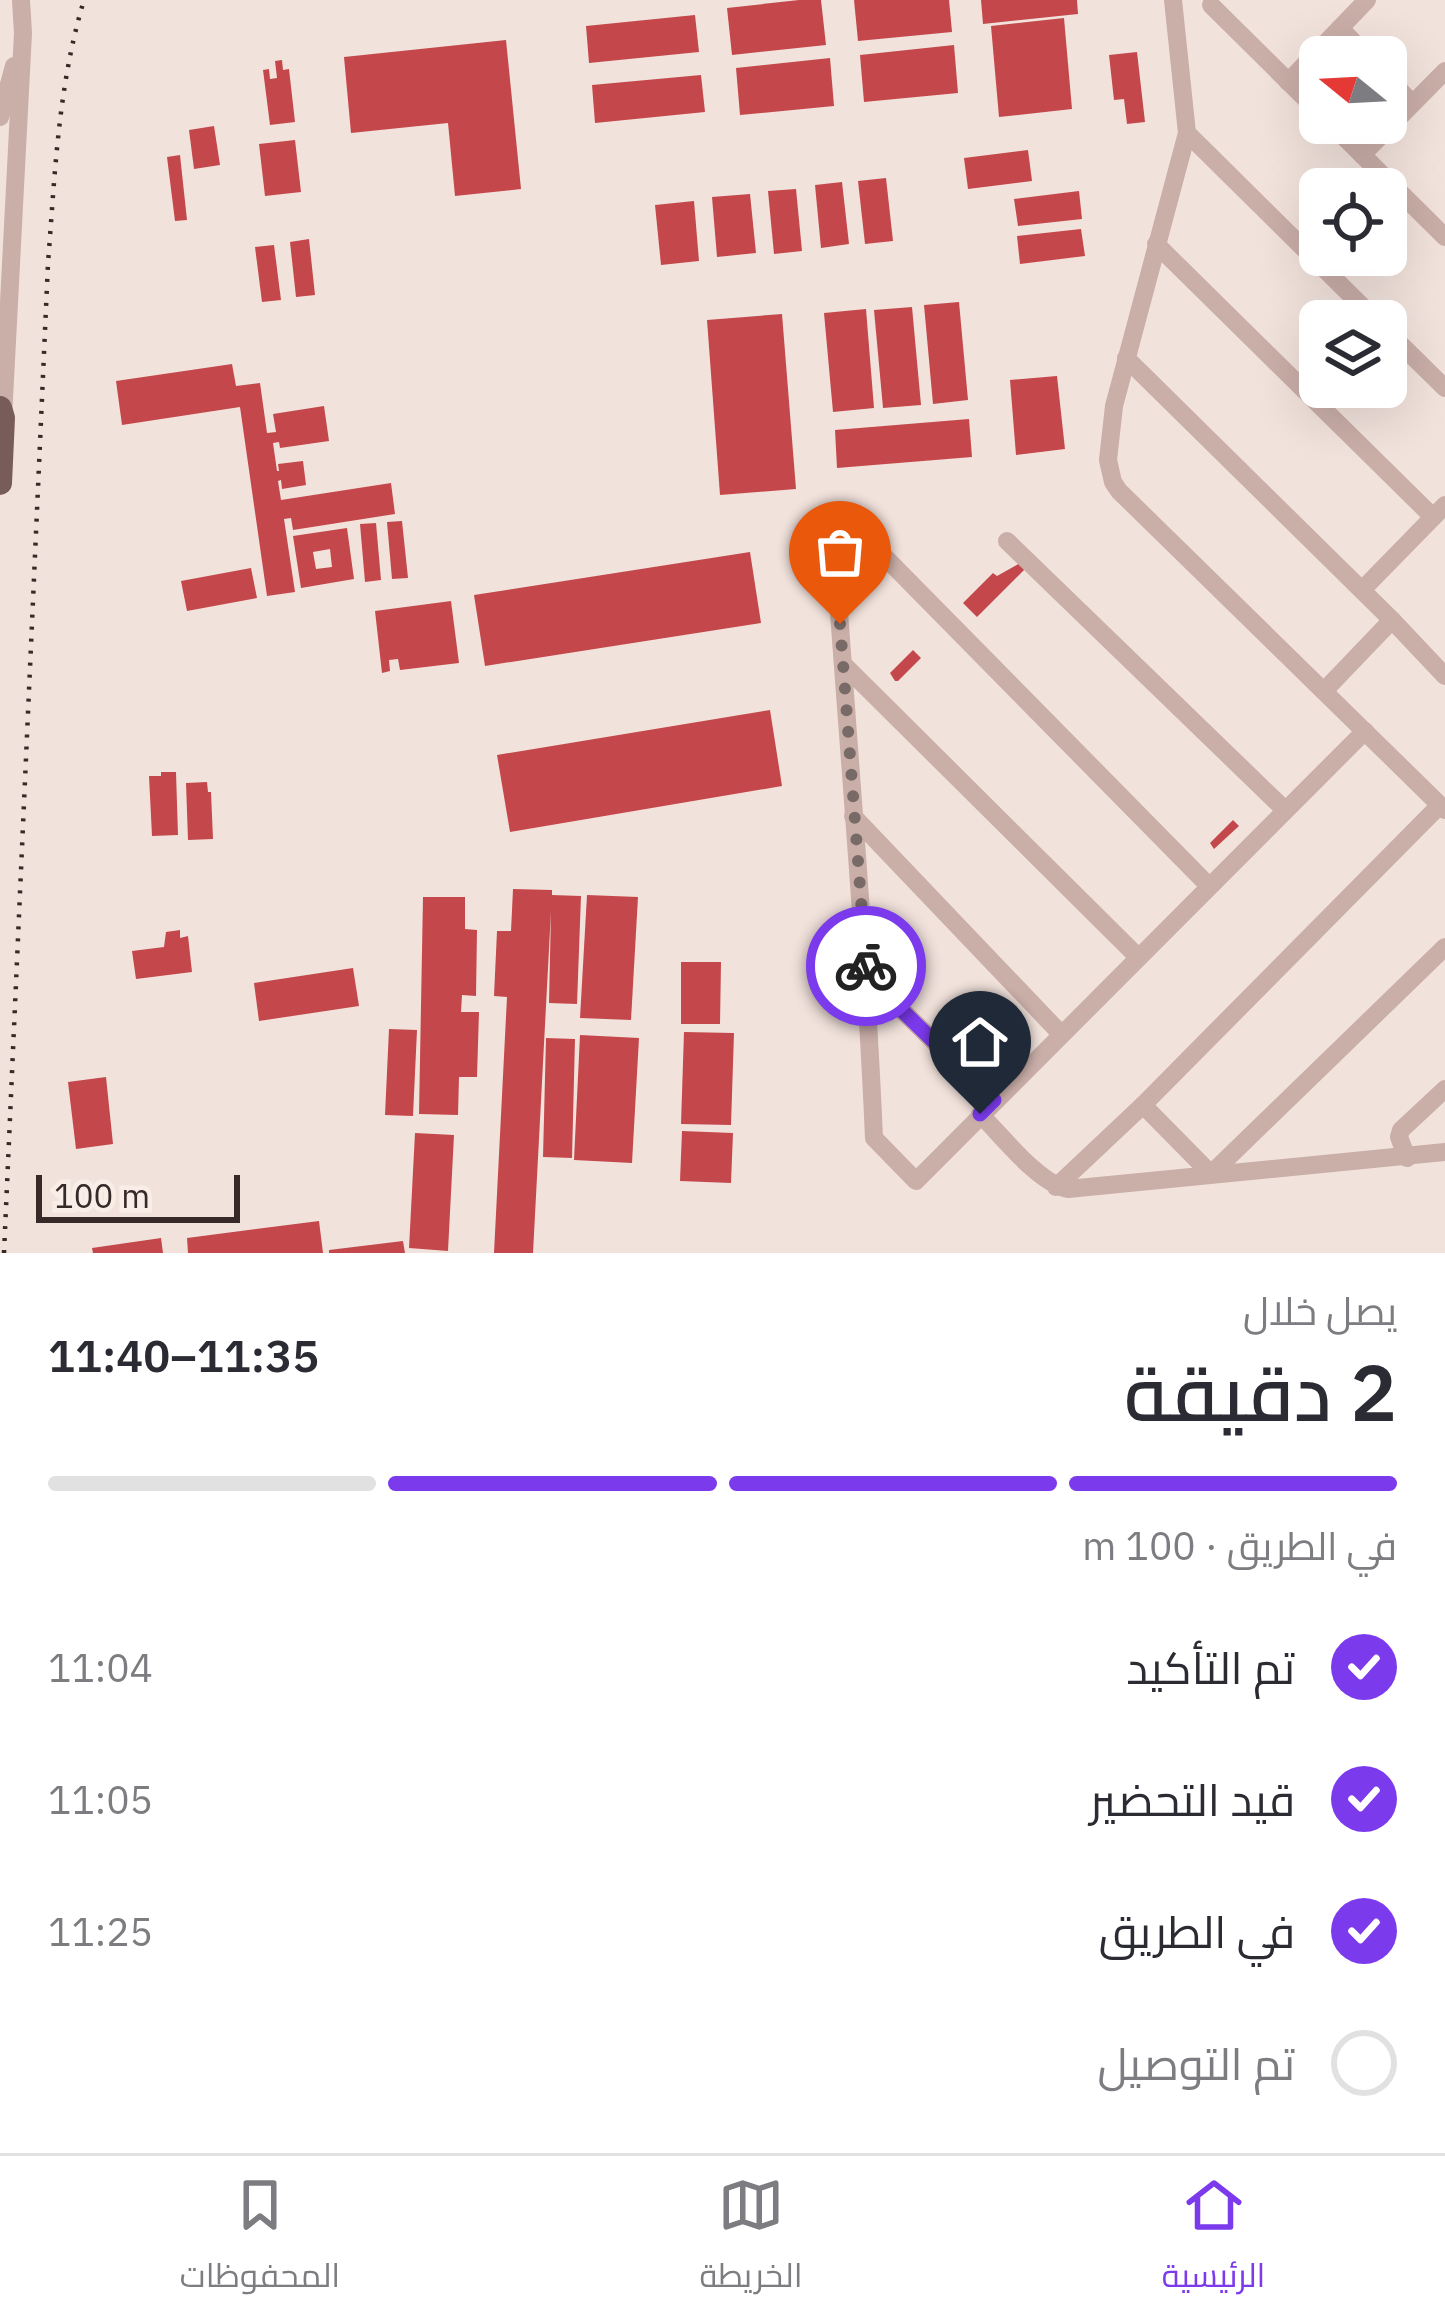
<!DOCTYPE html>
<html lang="ar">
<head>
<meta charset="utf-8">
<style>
  body { margin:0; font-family:"IBM Plex Sans",Cairo,sans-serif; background:#f7f7f7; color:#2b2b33; direction:rtl; height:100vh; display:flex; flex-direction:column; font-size:45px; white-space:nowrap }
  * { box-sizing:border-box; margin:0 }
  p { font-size:39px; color:#7c7c81 }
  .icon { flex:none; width:66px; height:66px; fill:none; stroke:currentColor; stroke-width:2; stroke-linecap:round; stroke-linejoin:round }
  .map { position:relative; height:1253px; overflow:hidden; direction:ltr }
  .drawer { display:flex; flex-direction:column; background:#fff; flex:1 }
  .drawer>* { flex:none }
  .needle { width:78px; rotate:288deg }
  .controls { position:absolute; left:1299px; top:36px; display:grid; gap:24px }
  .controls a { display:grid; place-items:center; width:108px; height:108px; border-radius:18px; background:#fff; box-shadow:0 12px 48px #0002; font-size:60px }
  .scale { position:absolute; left:36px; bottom:30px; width:204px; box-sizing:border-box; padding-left:12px; border:6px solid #372928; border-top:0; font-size:33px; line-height:42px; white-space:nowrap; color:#372928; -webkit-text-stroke:9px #f9ede8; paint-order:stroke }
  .pin { position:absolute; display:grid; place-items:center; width:102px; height:102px; color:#fff; margin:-123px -51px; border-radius:50% 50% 50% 0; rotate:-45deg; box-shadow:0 0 12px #0007 }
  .pin .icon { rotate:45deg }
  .courier { position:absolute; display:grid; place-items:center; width:120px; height:120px; margin:-60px; border:9px solid #7c3aed; border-radius:50%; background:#fff; color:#222; box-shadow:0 3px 15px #0007 }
  .head em { font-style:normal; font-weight:600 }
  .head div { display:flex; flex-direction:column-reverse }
  .head { display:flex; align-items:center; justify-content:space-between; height:204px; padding:0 48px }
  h1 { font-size:78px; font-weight:600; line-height:90px }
  .bar { display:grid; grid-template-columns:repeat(4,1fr); gap:18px 12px; align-content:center; height:144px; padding:0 48px }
  .bar i { height:15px; border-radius:9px; background:#e1e1e2 }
  .bar .on { background:#7c3aed }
  .bar p { grid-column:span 4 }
  ol { padding:0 48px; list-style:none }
  li { display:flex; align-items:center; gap:36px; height:132px }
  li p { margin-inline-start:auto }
  li .icon { padding:12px; border-radius:50%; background:#7c3aed; color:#fff; stroke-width:4 }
  li:last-child { color:#7c7c81 }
  li i { width:66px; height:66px; border:6px solid #e1e1e2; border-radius:50% }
  .tabs { display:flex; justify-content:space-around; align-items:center; height:168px; border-top:3px solid #e1e1e2; background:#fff; font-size:33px; color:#7c7c81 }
  .tabs a { display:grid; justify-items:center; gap:6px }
  .tabs .on { color:#7c3aed }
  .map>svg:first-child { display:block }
  .building { fill:#c4484b; fill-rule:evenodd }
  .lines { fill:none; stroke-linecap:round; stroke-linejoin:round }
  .minor { stroke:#caaea8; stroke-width:18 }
  .major { stroke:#785c59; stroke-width:24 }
  .rail { stroke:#372928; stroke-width:4.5; stroke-dasharray:3 9; stroke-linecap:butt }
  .done { stroke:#786a67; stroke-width:12; stroke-dasharray:0 21.6 }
  .route { stroke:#7c3aed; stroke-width:15 }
</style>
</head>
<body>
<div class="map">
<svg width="1445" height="1253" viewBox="0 0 1445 1253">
  <rect width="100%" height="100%" fill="#f2e2dc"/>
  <g class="building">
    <path d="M799,0H821L826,45L732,55L727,8Z"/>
    <path d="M854,0H949L952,32L858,41Z"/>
    <path d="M981,0H1077L1078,14L983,24Z"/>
    <path d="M695,15L699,52L589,63L586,26Z"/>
    <path d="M1064,18L1072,109L999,117L991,26Z"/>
    <path d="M506,40L521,189L455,196L448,123L351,133L344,57Z"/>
    <path d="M954,45L958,93L864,102L860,55Z"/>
    <path d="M1137,52L1145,122L1127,124L1124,99L1114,100L1109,55Z"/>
    <path d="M830,58L834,106L740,115L736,68Z"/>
    <path d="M282,60L283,70L289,69L295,122L270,125L263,70L269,69L270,79L277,78L275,61Z"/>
    <path d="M701,75L705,112L595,123L592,85Z"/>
    <path d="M214,126L220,165L194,169L189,130Z"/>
    <path d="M295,140L301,192L265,196L259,144Z"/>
    <path d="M1028,150L1032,181L968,189L964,158Z"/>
    <path d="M180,155L187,220L175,221L167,157Z"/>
    <path d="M886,178L893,241L865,244L858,181Z"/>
    <path d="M842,182L849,244L821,248L815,185Z"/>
    <path d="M796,189L802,251L774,254L768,191Z"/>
    <path d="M1079,191L1082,219L1018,226L1014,199Z"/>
    <path d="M750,194L756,253L717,257L712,197Z"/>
    <path d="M694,201L699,261L661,265L655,205Z"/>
    <path d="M1081,229L1085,256L1020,264L1017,236Z"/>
    <path d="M309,239L315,295L296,297L290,242Z"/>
    <path d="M274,245L281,300L262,302L255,247Z"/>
    <path d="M959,302L968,400L933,404L924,305Z"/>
    <path d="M912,307L921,405L883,408L874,310Z"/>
    <path d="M866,309L874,408L833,412L824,313Z"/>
    <path d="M782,314L796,489L720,495L707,320Z"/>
    <path d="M232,364L236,386L260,383L267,433L276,432L273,414L324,406L329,441L280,448L279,442L273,443L277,471H279L278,464L303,461L306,485L282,489L281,480L278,481L281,500L391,483L395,514L293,530L291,518L284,519L295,592L267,596L240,407L122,425L116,381Z"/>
    <path d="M1057,376L1065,449L1016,455L1010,380Z"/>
    <path d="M969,419L972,457L837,468L835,430Z"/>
    <path d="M402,521L408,578L392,579L387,522Z"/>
    <path d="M376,523L381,580L365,582L360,524Z"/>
    <path d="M347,528L354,579L301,588L293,536ZM330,549L332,567L316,569L313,552Z"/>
    <path d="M750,552L761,623L485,666L474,595Z"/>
    <path d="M1020,563L1025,569L977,617L963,603L993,573L997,576Z"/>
    <path d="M251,568L257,598L187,611L181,581Z"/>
    <path d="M451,601L459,663L400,670L398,659L389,660L390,671L382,673L375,611Z"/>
    <path d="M913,650L921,658L898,681H895L890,673Z"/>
    <path d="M770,710L782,786L510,832L497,755Z"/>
    <path d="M161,772H176L178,835L152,836L149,776H161Z"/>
    <path d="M207,782L208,792H211L213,839L188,840L186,783Z"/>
    <path d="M1233,820L1239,826L1214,849L1210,843Z"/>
    <path d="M513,889L552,890V895L581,896L577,1004L549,1003L551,911L533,1253H494L507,997L494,996L497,931H511Z"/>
    <path d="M587,895L638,897L631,1020L580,1018Z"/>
    <path d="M423,897H465V929L477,930L476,996L462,995L461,1012H479L477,1077H459L458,1115L419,1114Z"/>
    <path d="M180,930V938L188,936L192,972L136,979L132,951L164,947L166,932Z"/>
    <path d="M681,962H721L720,1024H681Z"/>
    <path d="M353,968L359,1006L259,1021L254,983Z"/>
    <path d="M389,1029L417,1030L413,1116L385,1115Z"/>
    <path d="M684,1032L734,1033L731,1125L681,1124Z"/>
    <path d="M580,1035L639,1038L632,1163L574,1160Z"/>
    <path d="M546,1038L575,1039L572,1158L543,1157Z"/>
    <path d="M106,1077L113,1144L76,1149L68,1082Z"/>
    <path d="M682,1131L733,1133L731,1183L680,1181Z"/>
    <path d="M415,1133L454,1135L448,1251L409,1248Z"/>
    <path d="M319,1221L323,1253H188L187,1238Z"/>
    <path d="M161,1238L163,1253H93L92,1248Z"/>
    <path d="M403,1241L405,1253H329V1250Z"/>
  </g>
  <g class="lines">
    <g class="minor">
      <path d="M1173,0L1187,133L1114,406L1108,460L1113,482L1119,491L1445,810"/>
      <path d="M1211,5L1320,113"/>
      <path d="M1340,28L1368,57"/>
      <path d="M1386,76L1412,103"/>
      <path d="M1288,82L1367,0"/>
      <path d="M0,117L14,66"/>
      <path d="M1330,123L1445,237"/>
      <path d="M1187,133L1377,321"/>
      <path d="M1362,155L1445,71"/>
      <path d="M1156,244L1433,517"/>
      <path d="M1386,330L1445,388"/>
      <path d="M1126,358L1392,620L1445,676"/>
      <path d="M3,418L23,33L21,0"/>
      <path d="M1007,541L1285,810"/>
      <path d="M1362,590L1445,505"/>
      <path d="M843,664L1138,957"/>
      <path d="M1324,691L1392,620"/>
      <path d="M853,816L1061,1034"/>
      <path d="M1209,886L874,546C854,555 845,563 837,584C850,769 866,953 874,1138L916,1181L1365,731"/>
      <path d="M867,972L876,985L994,1100"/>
      <path d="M1143,1105L1211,1174L1445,947"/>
      <path d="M980,1114C1002,1136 1039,1184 1068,1189L1445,1152"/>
      <path d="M1407,1158L1399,1137L1401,1130L1445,1089"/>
      <path d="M1056,1187L1143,1105L1440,805"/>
    </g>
    <path class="major" d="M0,408L3,418L0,483"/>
    <path class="rail" d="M4,1253L48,263C55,174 58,86 84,0"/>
  </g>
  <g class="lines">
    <path class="done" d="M840,624L866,966"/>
    <path class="route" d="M866,966L876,985L994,1100L980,1114"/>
  </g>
</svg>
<div class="controls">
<a><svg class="needle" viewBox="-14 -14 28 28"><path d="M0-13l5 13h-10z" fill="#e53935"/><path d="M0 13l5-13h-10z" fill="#7c7c81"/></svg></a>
<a><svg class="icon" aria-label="locate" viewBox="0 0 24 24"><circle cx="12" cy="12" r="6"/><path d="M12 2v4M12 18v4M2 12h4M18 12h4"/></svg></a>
<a><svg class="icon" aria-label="layers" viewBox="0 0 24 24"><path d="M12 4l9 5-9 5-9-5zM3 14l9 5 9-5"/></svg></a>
</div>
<div class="scale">100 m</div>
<div class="pin" style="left:840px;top:624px;background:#ea580c"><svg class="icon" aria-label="bag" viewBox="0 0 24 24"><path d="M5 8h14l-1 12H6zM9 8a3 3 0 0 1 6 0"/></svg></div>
<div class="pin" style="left:980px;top:1114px;background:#1f2937"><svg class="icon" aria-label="home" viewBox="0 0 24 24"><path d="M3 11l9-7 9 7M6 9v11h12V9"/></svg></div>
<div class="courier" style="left:866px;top:966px"><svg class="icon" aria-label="bike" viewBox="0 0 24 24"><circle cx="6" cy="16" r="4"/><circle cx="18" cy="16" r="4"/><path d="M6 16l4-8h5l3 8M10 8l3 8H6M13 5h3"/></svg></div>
</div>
<section class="drawer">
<div class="head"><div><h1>2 دقيقة</h1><p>يصل خلال</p></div><em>11:35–11:40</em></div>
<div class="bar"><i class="on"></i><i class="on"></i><i class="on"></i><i></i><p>في الطريق · 100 m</p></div>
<ol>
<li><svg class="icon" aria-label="check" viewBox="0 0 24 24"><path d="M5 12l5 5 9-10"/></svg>تم التأكيد<p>11:04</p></li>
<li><svg class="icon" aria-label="check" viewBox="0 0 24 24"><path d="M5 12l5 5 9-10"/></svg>قيد التحضير<p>11:05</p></li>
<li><svg class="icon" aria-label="check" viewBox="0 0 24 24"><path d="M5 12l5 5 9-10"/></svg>في الطريق<p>11:25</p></li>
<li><i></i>تم التوصيل</li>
</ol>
</section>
<nav class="tabs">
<a class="on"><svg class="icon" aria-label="home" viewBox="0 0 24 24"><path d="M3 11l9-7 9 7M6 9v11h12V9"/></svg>الرئيسية</a>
<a><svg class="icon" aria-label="map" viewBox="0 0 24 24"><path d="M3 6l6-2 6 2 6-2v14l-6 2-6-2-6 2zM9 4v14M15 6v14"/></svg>الخريطة</a>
<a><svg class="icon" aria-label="saved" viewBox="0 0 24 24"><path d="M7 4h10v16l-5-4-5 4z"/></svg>المحفوظات</a>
</nav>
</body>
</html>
